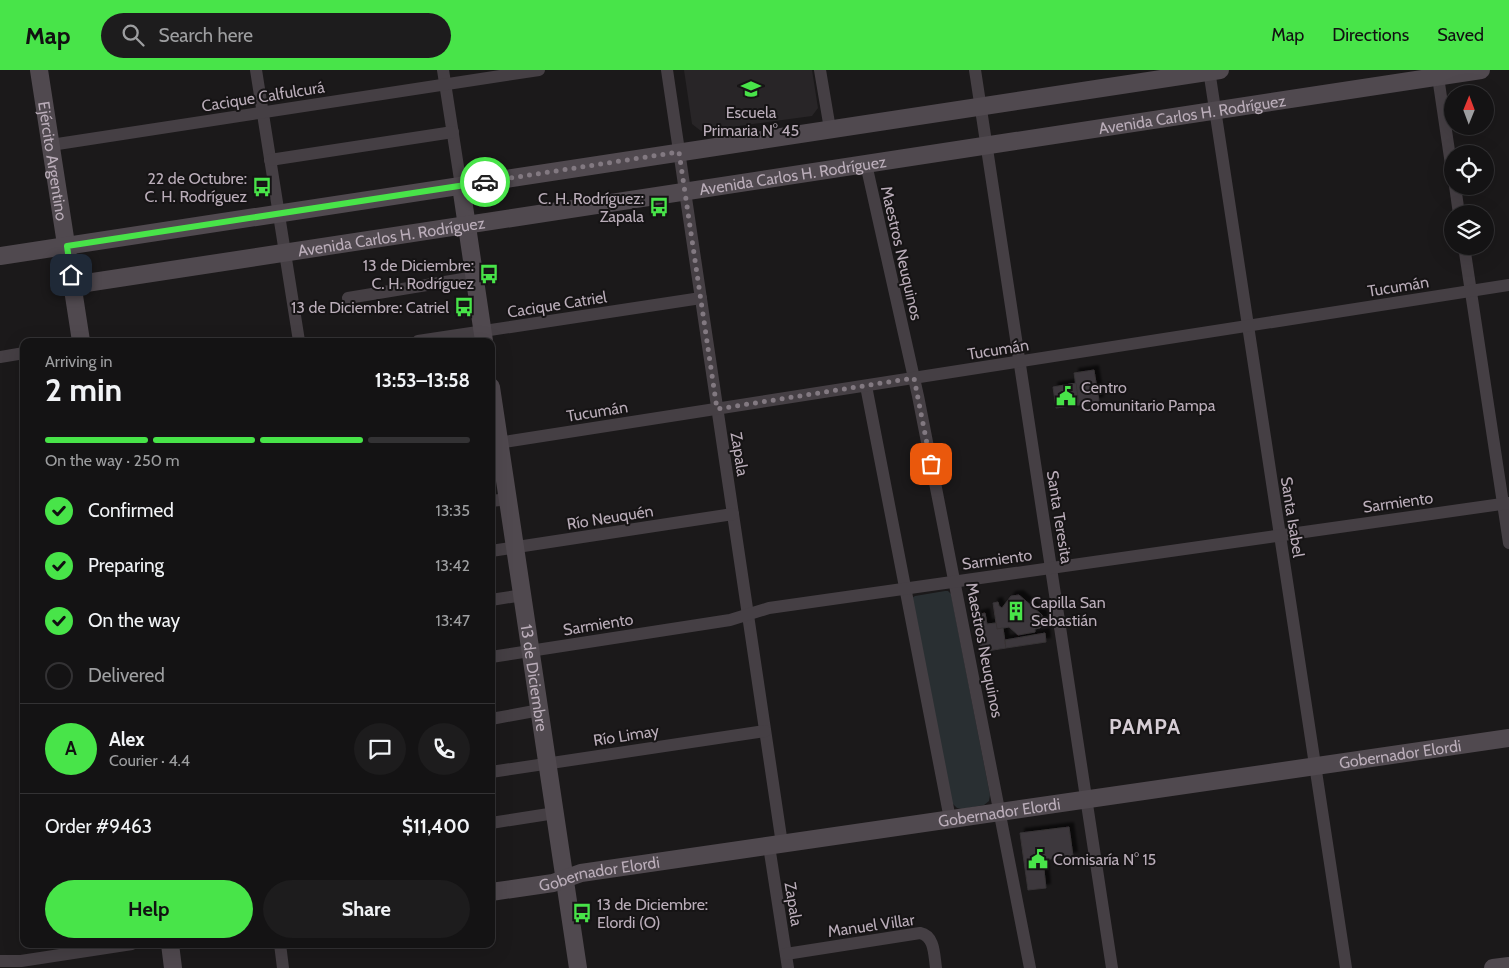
<!DOCTYPE html>
<html lang="en">
<head>
<meta charset="utf-8">
<style>
  body { margin:0; font-family:Cabin,sans-serif; background:#1d1c1d; color:#f1f3f6; height:100vh; display:flex; flex-direction:column; font-size:19px; white-space:nowrap }
  * { box-sizing:border-box; margin:0 }
  p { font-size:16px; color:#9d9ea0 }
  .icon { flex:none; width:28px; height:28px; fill:none; stroke:currentColor; stroke-width:2; stroke-linecap:round; stroke-linejoin:round }
  .map { position:relative; flex:1; overflow:hidden }
  .details { position:absolute; left:20px; top:268px; width:475px; height:610px; display:flex; flex-direction:column; background:#141314; border-radius:10px; box-shadow:0 5px 20px #0002,0 0 0 1px #333234 }
  .details>* { flex:none }
  .needle { width:32px; rotate:1deg }
  .tools { position:absolute; left:1444px; top:15px; display:grid; gap:10px }
  .tools a { display:grid; place-items:center; width:50px; height:50px; border-radius:50%; background:#141314; box-shadow:0 5px 20px #0002,0 0 0 1px #333234; font-size:25px }
  .pin { position:absolute; display:grid; place-items:center; width:42px; height:42px; color:#fff; margin:-21px; border-radius:10px; box-shadow:0 2px 8px #0006 }
  .courier { position:absolute; display:grid; place-items:center; width:50px; height:50px; margin:-25px; border:4px solid #48e449; border-radius:50%; background:#fff; color:#222; box-shadow:0 1px 6px #0007 }
  .head em { font-style:normal; font-weight:700 }
  .head div { display:flex; flex-direction:column-reverse }
  .head { display:flex; align-items:center; justify-content:space-between; height:85px; padding:0 25px }
  h1 { font-size:32px; font-weight:700; line-height:38px }
  .bar { display:grid; grid-template-columns:repeat(4,1fr); gap:8px 5px; align-content:center; height:60px; padding:0 25px }
  .bar i { height:6px; border-radius:4px; background:#333234 }
  .bar .on { background:#48e449 }
  .bar p { grid-column:span 4 }
  .line { display:flex; align-items:center; gap:12px; padding:0 25px; border-top:1px solid #333234 }
  .line div { flex:1 }
  .round { display:grid; place-items:center; flex:none; width:52px; height:52px; border-radius:26px; background:#1d1c1d }
  ol { padding:0 25px; list-style:none }
  li { display:flex; align-items:center; gap:15px; height:55px }
  li p { margin-inline-start:auto }
  li .icon { padding:5px; border-radius:50%; background:#48e449; color:#111; stroke-width:4 }
  li:last-child { color:#9d9ea0 }
  li i { width:28px; height:28px; border:2px solid #333234; border-radius:50% }
  .cta { display:flex; gap:10px; margin-top:auto; padding:10px 25px }
  .cta a { flex:1; height:58px; border-radius:30px; background:#48e449; color:#111; font-size:20px; font-weight:700; line-height:58px; text-align:center }
  .cta a+a { background:#1d1c1d; color:#f1f3f6 }
  header { display:flex; align-items:center; gap:30px; box-sizing:border-box; height:70px; padding:0 25px; background:#48e449; color:#111 }
  header strong { font-size:24px }
  nav { display:flex; gap:28px; margin-inline-start:auto; font-size:18px }
  .search { width:350px; height:45px; background:#1d1c1d; display:flex; align-items:center; gap:12px; box-sizing:border-box; padding:0 18px; border-radius:28px; color:#9d9ea0; font-size:19px }
  .map>svg:first-child { display:block }
  .built { fill:#282527 }
  .green { fill:#292f32 }
  .building { fill:#3d393c; stroke:#373336; filter:url(#shadow) }
  .lines { fill:none; stroke-linecap:round; stroke-linejoin:round }
  .street { stroke:#453f44; stroke-width:12 }
  .secondary { stroke:#50494f; stroke-width:18 }
  .done { stroke:#827981; stroke-width:5; stroke-dasharray:0 9 }
  .route { stroke:#48e449; stroke-width:6 }
  .labels { text-anchor:middle; stroke-width:4; stroke-linejoin:round; paint-order:stroke }
  .street-label { font-size:16px; fill:#baadb9; stroke:#161415 }
  .poi-label { font-size:16px; fill:#baadb9; stroke:#161415; text-anchor:end }
  .district-label { font-size:21px; font-weight:bold; letter-spacing:1px; fill:#d6cdd5; stroke:#161415 }
</style>
</head>
<body>
<header>
<strong>Map</strong>
<div class="search"><svg class="icon" aria-label="search" viewBox="0 0 24 24"><circle cx="10" cy="10" r="6"/><path d="M15 15l6 6"/></svg>Search here</div>
<nav><a>Map</a><a>Directions</a><a>Saved</a></nav>
</header>
<div class="map">
<svg width="1509" height="898" viewBox="0 0 1509 898">
  <defs>
    <filter id="shadow"><feDropShadow dx="4.5" dy="-4.5" stdDeviation="1" flood-color="#0009"/></filter>
  </defs>
  <rect width="100%" height="100%" fill="#1b191a"/>
  <path class="built" d="M684,0H812L818,38L812,46L701,61L692,54Z"/>
  <path class="green" d="M945,521H948L951,524L990,725L989,731L984,735L962,739L957,738L952,733L912,528L915,526Z"/>
  <g class="building">
    <path d="M1094,300L1099,331L1079,335L1074,303Z"/>
    <path d="M1076,313L1079,335L1056,338L1053,317Z"/>
    <path d="M1019,525L1042,545L1043,552L1040,558L1035,559V562L1018,565L1009,557L997,559L993,533L998,532L999,536L1002,538L1011,526Z"/>
    <path d="M985,543L987,554L996,553L997,559L1003,558L1006,578L981,582L976,545Z"/>
    <path d="M1045,563L1046,572L1006,578L1005,570Z"/>
    <path d="M1069,757L1073,786L1043,790L1046,818L1028,820L1020,763Z"/>
  </g>
  <g class="lines">
    <g class="street">
      <path d="M256,0L299,271"/>
      <path d="M443,0L461,116"/>
      <path d="M667,0L782,774"/>
      <path d="M820,0L830,59"/>
      <path d="M975,0L1112,898"/>
      <path d="M1209,0L1346,898"/>
      <path d="M1437,0L1452,101"/>
      <path d="M51,75L539,0"/>
      <path d="M270,90L453,62"/>
      <path d="M866,94L918,326L1030,898"/>
      <path d="M1455,116L1459,144"/>
      <path d="M1464,176L1509,473"/>
      <path d="M348,228L475,207"/>
      <path d="M418,271L701,228"/>
      <path d="M0,287L24,283"/>
      <path d="M866,316L950,749"/>
      <path d="M491,374L1509,215"/>
      <path d="M491,431L508,429"/>
      <path d="M491,481L733,444"/>
      <path d="M491,530L523,525"/>
      <path d="M491,587L730,550L769,538L1509,433"/>
      <path d="M491,649L540,640"/>
      <path d="M491,702L765,661"/>
      <path d="M491,753L555,743"/>
      <path d="M769,776L788,898"/>
      <path d="M280,874L283,898"/>
      <path d="M786,884L920,863C935,866 934,885 936,898"/>
      <path d="M0,891H21L132,874"/>
    </g>
    <g class="secondary">
      <path id="s1" d="M39,0L81,271"/>
      <path d="M461,116L484,271"/>
      <path d="M0,186L1220,0"/>
      <path id="s2" d="M73,215L1481,0"/>
      <path id="s3" d="M491,317L578,898"/>
      <path id="s4" d="M491,822L553,813L581,803L1509,668"/>
      <path d="M170,874L173,898"/>
      <path d="M1493,898L1509,896"/>
    </g>
  </g>
  <g class="lines">
    <path class="done" d="M485,112L679,82L717,339L914,308L931,394"/>
    <path class="route" d="M71,205L67,176L485,112"/>
  </g>
  <defs>
    <symbol id="school-bare" viewBox="-9 -9 18 18"><path d="M0-5L7-2L0 1L-7-2ZM-4 1L0 2.5L4 1V4Q0 6-4 4Z" fill="#48e449" stroke="#161415" stroke-width="2.5" paint-order="stroke"/></symbol>
    <symbol id="bus-bare" viewBox="-9 -9 18 18"><path d="M-5-6H5V4H4V6H2V4H-2V6H-4V4H-5ZM-3.5-4V0h7V-4ZM-3.5 1.2v1.5H-2V1.2ZM2 1.2v1.5H3.5V1.2Z" fill="#48e449" stroke="#161415" stroke-width="2.5" paint-order="stroke"/></symbol>
    <symbol id="civic-bare" viewBox="-9 -9 18 18"><path d="M-.6-6.5H3V-4.5H.6V-3L4-1V1h2V6H-6V1h2V-1L-.6-3ZM-1.2 2.5V6h2.4V2.5Z" fill="#48e449" stroke="#161415" stroke-width="2.5" paint-order="stroke"/></symbol>
    <symbol id="building-bare" viewBox="-9 -9 18 18"><path d="M-4-6H4V6H1V3H-1V6H-4ZM-2.5-4.3h1.7v1.8h-1.7ZM.8-4.3h1.7v1.8H.8ZM-2.5-1h1.7V.8h-1.7ZM.8-1h1.7V.8H.8Z" fill="#48e449" stroke="#161415" stroke-width="2.5" paint-order="stroke"/></symbol>
  </defs>
  <g fill-rule="evenodd">
    <use href="#school-bare" x="737" y="5" width="28" height="28"/>
    <use href="#bus-bare" x="248" y="103" width="28" height="28"/>
    <use href="#bus-bare" x="645" y="123" width="28" height="28"/>
    <use href="#bus-bare" x="475" y="190" width="28" height="28"/>
    <use href="#bus-bare" x="450" y="223" width="28" height="28"/>
    <use href="#civic-bare" x="1052" y="312" width="28" height="28"/>
    <use href="#building-bare" x="1002" y="527" width="28" height="28"/>
    <use href="#civic-bare" x="1024" y="775" width="28" height="28"/>
    <use href="#bus-bare" x="568" y="829" width="28" height="28"/>
  </g>
  <g class="labels">
    <g class="street-label">
      <text transform="translate(263 26) rotate(-9)" y="6">Cacique Calfulcurá</text>
      <text dy="6" stroke="none"><textPath href="#s2" startOffset="1132">Avenida Carlos H. Rodríguez</textPath></text>
      <text dy="6" stroke="none"><textPath href="#s1" startOffset="92">Ejército Argentino</textPath></text>
      <text dy="6" stroke="none"><textPath href="#s2" startOffset="728">Avenida Carlos H. Rodríguez</textPath></text>
      <text dy="6" stroke="none"><textPath href="#s2" startOffset="322">Avenida Carlos H. Rodríguez</textPath></text>
      <text transform="translate(902 183) rotate(77)" y="6">Maestros Neuquinos</text>
      <text transform="translate(1398 216) rotate(-9)" y="6">Tucumán</text>
      <text transform="translate(557 234) rotate(-9)" y="6">Cacique Catriel</text>
      <text transform="translate(998 279) rotate(-9)" y="6">Tucumán</text>
      <text transform="translate(597 341) rotate(-9)" y="6">Tucumán</text>
      <text transform="translate(740 384) rotate(81)" y="6">Zapala</text>
      <text transform="translate(1398 432) rotate(-8)" y="6">Sarmiento</text>
      <text transform="translate(610 447) rotate(-9)" y="6">Río Neuquén</text>
      <text transform="translate(1060 447) rotate(81)" y="6">Santa Teresita</text>
      <text transform="translate(1293 447) rotate(81)" y="6">Santa Isabel</text>
      <text transform="translate(997 489) rotate(-8)" y="6">Sarmiento</text>
      <text transform="translate(598 554) rotate(-9)" y="6">Sarmiento</text>
      <text transform="translate(985 580) rotate(79)" y="6">Maestros Neuquinos</text>
      <text dy="6" stroke="none"><textPath href="#s3" startOffset="294">13 de Diciembre</textPath></text>
      <text transform="translate(626 665) rotate(-9)" y="6">Río Limay</text>
      <text dy="6" stroke="none"><textPath href="#s4" startOffset="920">Gobernador Elordi</textPath></text>
      <text dy="6" stroke="none"><textPath href="#s4" startOffset="515">Gobernador Elordi</textPath></text>
      <text dy="6" stroke="none"><textPath href="#s4" startOffset="110">Gobernador Elordi</textPath></text>
      <text transform="translate(794 834) rotate(81)" y="6">Zapala</text>
      <text transform="translate(871 855) rotate(-8)" y="6">Manuel Villar</text>
    </g>
    <g class="poi-label">
      <text x="751" y="48" text-anchor="middle">Escuela<tspan x="751" dy="18">Primaria N° 45</tspan></text>
      <text x="247" y="114">22 de Octubre:<tspan x="247" dy="18">C. H. Rodríguez</tspan></text>
      <text x="644" y="134">C. H. Rodríguez:<tspan x="644" dy="18">Zapala</tspan></text>
      <text x="474" y="201">13 de Diciembre:<tspan x="474" dy="18">C. H. Rodríguez</tspan></text>
      <text x="449" y="243">13 de Diciembre: Catriel</text>
      <text x="1081" y="323" text-anchor="start">Centro<tspan x="1081" dy="18">Comunitario Pampa</tspan></text>
      <text x="1031" y="538" text-anchor="start">Capilla San<tspan x="1031" dy="18">Sebastián</tspan></text>
      <text x="1053" y="795" text-anchor="start">Comisaría N° 15</text>
      <text x="597" y="840" text-anchor="start">13 de Diciembre:<tspan x="597" dy="18">Elordi (O)</tspan></text>
    </g>
    <g class="district-label">
      <text x="1145" y="664">PAMPA</text>
    </g>
  </g>
</svg>
<div class="tools">
<a><svg class="needle" viewBox="-14 -14 28 28"><path d="M0-13l5 13h-10z" fill="#e53935"/><path d="M0 13l5-13h-10z" fill="#9d9ea0"/></svg></a>
<a><svg class="icon" aria-label="locate" viewBox="0 0 24 24"><circle cx="12" cy="12" r="6"/><path d="M12 2v4M12 18v4M2 12h4M18 12h4"/></svg></a>
<a><svg class="icon" aria-label="layers" viewBox="0 0 24 24"><path d="M12 4l9 5-9 5-9-5zM3 14l9 5 9-5"/></svg></a>
</div>
<div class="pin" style="left:931px;top:394px;background:#ea580c"><svg class="icon" aria-label="bag" viewBox="0 0 24 24"><path d="M5 8h14l-1 12H6zM9 8a3 3 0 0 1 6 0"/></svg></div>
<div class="pin" style="left:71px;top:205px;background:#1f2937"><svg class="icon" aria-label="home" viewBox="0 0 24 24"><path d="M3 11l9-7 9 7M6 9v11h12V9"/></svg></div>
<div class="courier" style="left:485px;top:112px"><svg class="icon" aria-label="car" viewBox="0 0 24 24"><path d="M5 17H2v-5l4-1 3-4h7l3 4 3 1v5h-3M9 17h6M6 11h13"/><circle cx="7" cy="17" r="2"/><circle cx="17" cy="17" r="2"/></svg></div>
<section class="details">
<div class="head"><div><h1>2 min</h1><p>Arriving in</p></div><em>13:53–13:58</em></div>
<div class="bar"><i class="on"></i><i class="on"></i><i class="on"></i><i></i><p>On the way · 250 m</p></div>
<ol>
<li><svg class="icon" aria-label="check" viewBox="0 0 24 24"><path d="M5 12l5 5 9-10"/></svg>Confirmed<p>13:35</p></li>
<li><svg class="icon" aria-label="check" viewBox="0 0 24 24"><path d="M5 12l5 5 9-10"/></svg>Preparing<p>13:42</p></li>
<li><svg class="icon" aria-label="check" viewBox="0 0 24 24"><path d="M5 12l5 5 9-10"/></svg>On the way<p>13:47</p></li>
<li><i></i>Delivered</li>
</ol>
<div class="line" style="height:90px"><b class="round" style="background:#48e449;color:#111">A</b><div><b>Alex</b><p>Courier · 4.4</p></div><a class="round"><svg class="icon" aria-label="chat" viewBox="0 0 24 24"><path d="M4 5h16v11H9l-5 4z"/></svg></a><a class="round"><svg class="icon" aria-label="phone" viewBox="0 0 24 24"><path d="M5 4h4l2 5-3 2q2 4 5 5l2-3 5 2v4C11 20 4 13 5 4z"/></svg></a></div>
<div class="line" style="height:65px"><div>Order #9463</div><b>$11,400</b></div>
<div class="cta"><a>Help</a><a>Share</a></div>
</section>
</div>
</body>
</html>
